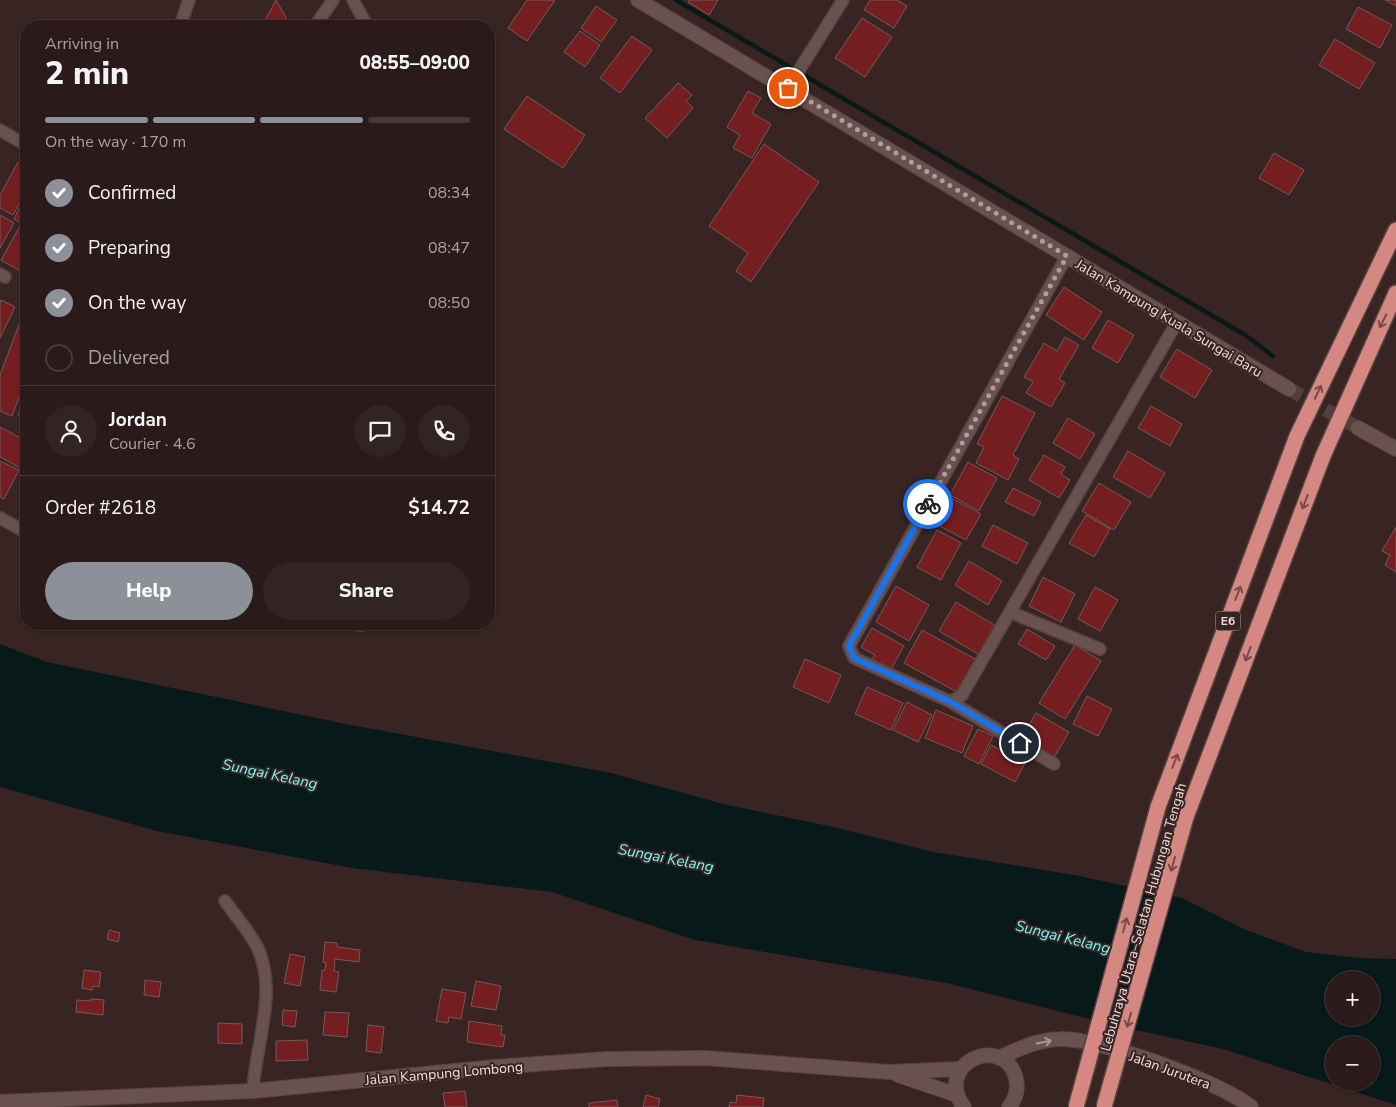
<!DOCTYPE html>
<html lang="en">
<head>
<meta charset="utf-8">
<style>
  body { margin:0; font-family:"Nunito Sans",sans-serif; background:#322423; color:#f1f3f6; height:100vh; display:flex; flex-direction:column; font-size:19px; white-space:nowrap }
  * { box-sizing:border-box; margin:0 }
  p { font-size:16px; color:#a5a1a2 }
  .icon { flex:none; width:28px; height:28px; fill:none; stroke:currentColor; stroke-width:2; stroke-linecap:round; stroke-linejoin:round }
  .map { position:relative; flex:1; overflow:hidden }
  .sheet { position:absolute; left:20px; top:20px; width:475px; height:610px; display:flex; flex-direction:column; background:#2a1b1a; border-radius:20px; box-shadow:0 1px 4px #0004,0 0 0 1px #463939 }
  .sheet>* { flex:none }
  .buttons { position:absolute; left:1325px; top:971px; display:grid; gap:10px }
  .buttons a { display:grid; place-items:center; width:55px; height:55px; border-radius:50%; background:#2a1b1a; box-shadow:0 1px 4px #0004,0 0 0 1px #463939; font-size:25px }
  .pin { position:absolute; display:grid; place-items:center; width:42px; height:42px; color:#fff; margin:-21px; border:2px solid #fff; border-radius:50%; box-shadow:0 1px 5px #0007 }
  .courier { position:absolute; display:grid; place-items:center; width:50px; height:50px; margin:-25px; border:4px solid #1a73e8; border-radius:50%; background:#fff; color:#222; box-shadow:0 1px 6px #0007 }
  .head em { font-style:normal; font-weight:800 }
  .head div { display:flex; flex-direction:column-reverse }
  .head { display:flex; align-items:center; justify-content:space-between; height:85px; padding:0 25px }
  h1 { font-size:32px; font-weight:800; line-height:38px }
  .bar { display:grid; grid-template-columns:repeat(4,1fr); gap:8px 5px; align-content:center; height:60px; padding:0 25px }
  .bar i { height:6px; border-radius:4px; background:#463939 }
  .bar .active { background:#8c9099 }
  .bar p { grid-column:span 4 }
  .line { display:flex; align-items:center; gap:12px; padding:0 25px; border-top:1px solid #463939 }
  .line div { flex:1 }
  .round { display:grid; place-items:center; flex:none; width:52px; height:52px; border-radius:26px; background:#322423 }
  ol { padding:0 25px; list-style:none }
  li { display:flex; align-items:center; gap:15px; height:55px }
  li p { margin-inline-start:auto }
  li .icon { padding:5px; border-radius:50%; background:#8c9099; color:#fff; stroke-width:4 }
  li:last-child { color:#a5a1a2 }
  li i { width:28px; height:28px; border:2px solid #463939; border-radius:50% }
  .primary-button { display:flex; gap:10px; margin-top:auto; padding:10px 25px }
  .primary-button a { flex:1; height:58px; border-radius:30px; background:#8c9099; color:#fff; font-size:20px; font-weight:800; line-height:58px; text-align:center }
  .primary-button a+a { background:#322423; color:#f1f3f6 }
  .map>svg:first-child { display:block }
  .water { fill:#08191a; fill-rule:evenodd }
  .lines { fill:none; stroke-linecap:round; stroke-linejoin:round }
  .stream { stroke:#08191a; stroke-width:4.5 }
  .building { fill:#741e20; stroke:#735a59 }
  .tertiary-tunnel { stroke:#53403e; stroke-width:14; stroke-dasharray:14 7; stroke-linecap:butt }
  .minor-casing { stroke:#544341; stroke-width:14 }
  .tertiary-casing { stroke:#544341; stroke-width:16 }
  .motorway-casing { stroke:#544341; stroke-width:18 }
  .minor { stroke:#69514f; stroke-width:11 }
  .tertiary { stroke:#69514f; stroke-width:14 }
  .motorway { stroke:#d58782; stroke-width:15 }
  .motorway-bridge-casing { stroke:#544341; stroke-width:18; stroke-linecap:butt }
  .motorway-bridge { stroke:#d58782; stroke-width:15 }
  .oneway { stroke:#774c48 }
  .oneway2 { stroke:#aa9896 }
  .done { stroke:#ad9d9b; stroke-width:5; stroke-dasharray:0 9 }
  .route { stroke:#1a73e8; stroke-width:6 }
  .labels { text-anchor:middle; stroke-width:4; stroke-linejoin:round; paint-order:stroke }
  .shield { fill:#382422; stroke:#b6a6a4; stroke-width:1 }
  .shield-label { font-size:12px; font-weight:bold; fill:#ecdedc }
  .street-label { font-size:14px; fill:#ecdedc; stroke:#382422 }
  .water-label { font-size:15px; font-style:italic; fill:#71fafc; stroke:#382422 }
</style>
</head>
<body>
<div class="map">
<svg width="1396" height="1107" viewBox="0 0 1396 1107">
  <rect width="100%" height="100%" fill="#382422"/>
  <path class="water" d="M0,644L47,662L346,724L611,773L723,804L838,828L933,852L1074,875L1182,898L1246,930L1306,952L1360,958L1396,959V1105L1223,1049L1113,1025L947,983L695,940L552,892L352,868L157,831L0,787ZM1334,980H1371V1018H1334ZM1334,1045H1371V1082H1334Z"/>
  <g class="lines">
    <path class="stream" d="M676,0L1245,335L1273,356"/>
  </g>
  <g class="building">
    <path d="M276,0L291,26H262Z"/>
    <path d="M527,0H555L527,41L508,28Z"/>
    <path d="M689,0H718L709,15L688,2Z"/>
    <path d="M870,0H897L907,6L894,28L864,10Z"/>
    <path d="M1385,0H1396V6Z"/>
    <path d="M596,6L617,20L601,42L581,28Z"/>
    <path d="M1358,7L1392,25L1380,48L1346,29Z"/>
    <path d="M862,18L892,37L865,77L835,58Z"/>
    <path d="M580,31L600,45L585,67L564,52Z"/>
    <path d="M632,36L652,50L620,93L600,78Z"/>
    <path d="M1335,39L1375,63L1359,89L1319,65Z"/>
    <path d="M678,83L692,95L686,101L693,108L667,138L645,118Z"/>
    <path d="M748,91L761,98L752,113L771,124L752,158L733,148L740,135L727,127Z"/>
    <path d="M527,96L585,135L563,168L504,129Z"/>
    <path d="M764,144L819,182L751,282L736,271L748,253L709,226Z"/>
    <path d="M1274,153L1304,170L1289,195L1259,178Z"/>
    <path d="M18,162L26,167V191L13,215L0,208V195Z"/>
    <path d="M23,200L26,201V225L14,219Z"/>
    <path d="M0,215L14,223L0,248Z"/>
    <path d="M20,226L26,229L24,273L1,260Z"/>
    <path d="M1064,287L1102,312L1084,340L1046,315Z"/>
    <path d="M1,300L15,307L0,338V303Z"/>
    <path d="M1108,320L1134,335L1118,363L1092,348Z"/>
    <path d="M20,322L26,324V379L12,416L0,411V375Z"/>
    <path d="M1065,337L1079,345L1059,379L1065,383L1051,407L1026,393L1033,382L1024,377L1044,343L1057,351Z"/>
    <path d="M1177,349L1212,370L1195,398L1160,377Z"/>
    <path d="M1002,396L1035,413L1013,455L1019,459L1008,480L976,463L984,447L977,444Z"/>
    <path d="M26,401V419L18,415Z"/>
    <path d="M1151,406L1182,424L1170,446L1138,428Z"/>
    <path d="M1068,418L1095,434L1080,459L1053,443Z"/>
    <path d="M0,427L26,441V471L0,457Z"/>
    <path d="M1128,451L1165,473L1150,498L1113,477Z"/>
    <path d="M1044,455L1065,467L1061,474L1070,480L1059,498L1029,480Z"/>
    <path d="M0,461L19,470L4,499L0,497Z"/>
    <path d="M968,462L997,478L979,511L950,495Z"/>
    <path d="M1099,483L1131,502L1114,530L1082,511Z"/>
    <path d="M1013,488L1041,502L1034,516L1005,502Z"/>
    <path d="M949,497L981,514L966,540L934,523Z"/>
    <path d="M1086,515L1110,529L1094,557L1069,543Z"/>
    <path d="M993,525L1028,543L1017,564L982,546Z"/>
    <path d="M1396,527V572L1385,565L1390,555L1382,551Z"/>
    <path d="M937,530L961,543L941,580L917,567Z"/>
    <path d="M969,561L1002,581L988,605L955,585Z"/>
    <path d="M1043,577L1075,594L1061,622L1029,606Z"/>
    <path d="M896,586L929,605L909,641L876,622Z"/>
    <path d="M1095,587L1118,600L1100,631L1078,619Z"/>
    <path d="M956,602L996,626L980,655L939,631Z"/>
    <path d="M392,624H416V625L392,626Z"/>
    <path d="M872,628L904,646L890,671L871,661L875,655L861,647Z"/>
    <path d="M1027,629L1055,646L1046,660L1018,644Z"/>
    <path d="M922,630L975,659L957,692L904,663Z"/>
    <path d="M1075,645L1101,661L1065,719L1039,703Z"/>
    <path d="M805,659L841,675L829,703L793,687Z"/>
    <path d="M867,687L903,703L891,730L855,714Z"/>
    <path d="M1087,696L1112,709L1098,736L1073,724Z"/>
    <path d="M907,702L932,715L918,742L893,730Z"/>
    <path d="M936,710L973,726L962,753L925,738Z"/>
    <path d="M1036,713L1069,732L1054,758L1021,739Z"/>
    <path d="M978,729L993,736L979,764L964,756Z"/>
    <path d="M991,745L1025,763L1015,782L981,764Z"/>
    <path d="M109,930L120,933L118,942L107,939Z"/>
    <path d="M325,942L337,943V947L360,950L359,962L335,959L334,971L339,972L336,992L320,990L322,970H325L326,963L323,962Z"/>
    <path d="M290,954L305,957L300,986L284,983Z"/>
    <path d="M84,970L101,972L99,987L93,986L92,990L82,988Z"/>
    <path d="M145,980L161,982L159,997L144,995Z"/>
    <path d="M476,981L501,986L496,1010L471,1006Z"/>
    <path d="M442,989L466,993L461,1019L449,1017L448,1023L436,1021Z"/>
    <path d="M91,999L104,1000L103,1015L76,1012L77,1000L91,1001Z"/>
    <path d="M283,1010L297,1011L295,1027L282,1025Z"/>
    <path d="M325,1012L349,1013L347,1037L323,1035Z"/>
    <path d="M469,1021L502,1026L501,1035H505L503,1047L467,1042Z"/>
    <path d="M218,1023L242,1024V1044L218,1043Z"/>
    <path d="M368,1025L384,1027L381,1053L366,1051Z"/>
    <path d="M307,1040L308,1060L276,1061V1041Z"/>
    <path d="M465,1091L467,1107H445L443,1093Z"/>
    <path d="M646,1095L660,1099L658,1107H643Z"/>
    <path d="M737,1095L764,1098L763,1107H729L730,1102L736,1103Z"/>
    <path d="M617,1100L618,1107H589V1103Z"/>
  </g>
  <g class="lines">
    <path class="tertiary-tunnel" d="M1289,389L1358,428"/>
    <defs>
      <g id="minor">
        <path d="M353,0L367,26"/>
        <path d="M180,26L189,0"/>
        <path d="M315,26L333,0"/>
        <path d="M788,88L843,0"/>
        <path d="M0,130L26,145"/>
        <path d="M1067,256L849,646L854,658L951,702L962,695L1177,322"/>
        <path d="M0,274L5,277"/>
        <path d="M0,518L26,532"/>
        <path d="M1010,612L1100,649"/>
        <path d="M354,624L362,625"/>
        <path d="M951,702L1054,764"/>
        <path d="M225,901C236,917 252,934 259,951C277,995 255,1047 253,1091"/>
      </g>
      <g id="tertiary">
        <path d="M638,0L1289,389"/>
        <path d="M1358,428L1396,449"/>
        <path d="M999,1058C1018,1049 1039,1039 1061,1039C1099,1038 1221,1082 1251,1107"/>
        <path d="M898,1075L957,1095"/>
        <path d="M0,1102L253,1091L495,1067L607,1059L705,1058L888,1072L960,1069"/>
        <path d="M964,1107C933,1065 1000,1033 1015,1075C1019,1087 1017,1097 1009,1107"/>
      </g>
      <g id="motorway">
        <path d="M1158,807L1297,436L1396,230"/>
        <path d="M1186,817L1323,456L1396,293"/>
      </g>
    </defs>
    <use href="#minor" class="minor-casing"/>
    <use href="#tertiary" class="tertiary-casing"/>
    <use href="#motorway" class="motorway-casing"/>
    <use href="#minor" class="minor"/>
    <use href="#tertiary" class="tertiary"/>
    <use href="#motorway" class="motorway"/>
    <defs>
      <g id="motorway-bridge">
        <path d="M1076,1107L1158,807"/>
        <path d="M1104,1107L1186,817"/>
      </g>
    </defs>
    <use href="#motorway-bridge" class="motorway-bridge-casing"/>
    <use href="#motorway-bridge" class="motorway-bridge"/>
  </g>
  <defs><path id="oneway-shaft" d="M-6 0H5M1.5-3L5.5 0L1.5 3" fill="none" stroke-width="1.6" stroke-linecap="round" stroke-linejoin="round" transform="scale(1.25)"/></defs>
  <g class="oneway">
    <use href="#oneway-shaft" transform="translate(1383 321) rotate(116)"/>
    <use href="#oneway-shaft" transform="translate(1318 392) rotate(-65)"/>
    <use href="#oneway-shaft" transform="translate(1305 502) rotate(111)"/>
    <use href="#oneway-shaft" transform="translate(1238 593) rotate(-69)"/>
    <use href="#oneway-shaft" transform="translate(1248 654) rotate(111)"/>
    <use href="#oneway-shaft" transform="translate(1175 761) rotate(-69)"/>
    <use href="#oneway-shaft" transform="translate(1173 864) rotate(106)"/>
    <use href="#oneway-shaft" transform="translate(1125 925) rotate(-75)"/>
    <use href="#oneway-shaft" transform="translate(1129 1020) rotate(106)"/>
  </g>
  <use class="oneway2" href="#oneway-shaft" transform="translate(1044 1042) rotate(-11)"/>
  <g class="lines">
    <path class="done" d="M788,88L1067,256L928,504"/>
    <path class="route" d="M928,504L849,646L854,658L951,702L1020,743"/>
  </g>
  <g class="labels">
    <rect class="shield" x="1215.5" y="611.5" width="25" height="19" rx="4"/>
    <g class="shield-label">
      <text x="1228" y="625">E6</text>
    </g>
    <g class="street-label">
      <text transform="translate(1169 318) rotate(31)" y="5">Jalan Kampung Kuala Sungai Baru</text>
      <text transform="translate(1143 917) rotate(-74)" y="5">Lebuhraya Utara–Selatan Hubungan Tengah</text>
      <text transform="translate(1170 1070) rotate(20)" y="5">Jalan Jurutera</text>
      <text transform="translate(444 1073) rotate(-5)" y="5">Jalan Kampung Lombong</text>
    </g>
    <g class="water-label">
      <text transform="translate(270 774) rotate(12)" y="5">Sungai Kelang</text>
      <text transform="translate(666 858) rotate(11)" y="5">Sungai Kelang</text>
      <text transform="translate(1063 937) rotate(14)" y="5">Sungai Kelang</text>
    </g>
  </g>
</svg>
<div class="buttons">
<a>+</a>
<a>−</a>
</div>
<div class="pin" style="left:788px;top:88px;background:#ea580c"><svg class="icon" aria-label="bag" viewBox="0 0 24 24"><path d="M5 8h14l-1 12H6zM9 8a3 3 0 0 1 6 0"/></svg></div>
<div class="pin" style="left:1020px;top:743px;background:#1f2937"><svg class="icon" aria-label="home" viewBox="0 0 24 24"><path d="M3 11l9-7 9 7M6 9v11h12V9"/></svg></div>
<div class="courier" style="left:928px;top:504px"><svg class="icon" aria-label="bike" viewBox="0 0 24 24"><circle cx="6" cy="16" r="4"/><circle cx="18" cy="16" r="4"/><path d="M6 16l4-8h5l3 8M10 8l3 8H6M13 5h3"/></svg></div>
<section class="sheet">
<div class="head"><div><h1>2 min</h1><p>Arriving in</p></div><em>08:55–09:00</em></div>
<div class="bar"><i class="active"></i><i class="active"></i><i class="active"></i><i></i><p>On the way · 170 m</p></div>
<ol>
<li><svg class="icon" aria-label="check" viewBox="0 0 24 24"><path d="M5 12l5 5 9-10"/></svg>Confirmed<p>08:34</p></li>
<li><svg class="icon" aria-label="check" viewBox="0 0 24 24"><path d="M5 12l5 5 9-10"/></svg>Preparing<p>08:47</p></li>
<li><svg class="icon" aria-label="check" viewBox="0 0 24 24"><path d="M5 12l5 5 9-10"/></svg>On the way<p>08:50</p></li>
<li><i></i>Delivered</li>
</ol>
<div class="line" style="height:90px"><a class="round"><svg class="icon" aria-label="person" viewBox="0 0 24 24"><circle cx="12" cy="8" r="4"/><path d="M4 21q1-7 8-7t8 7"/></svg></a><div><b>Jordan</b><p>Courier · 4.6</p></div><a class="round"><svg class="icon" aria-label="chat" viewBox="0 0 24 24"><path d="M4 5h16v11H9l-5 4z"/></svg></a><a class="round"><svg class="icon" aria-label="phone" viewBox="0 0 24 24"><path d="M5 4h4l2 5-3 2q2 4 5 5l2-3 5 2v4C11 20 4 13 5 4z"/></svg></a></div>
<div class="line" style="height:65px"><div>Order #2618</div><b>$14.72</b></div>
<div class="primary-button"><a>Help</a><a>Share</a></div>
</section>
</div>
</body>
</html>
